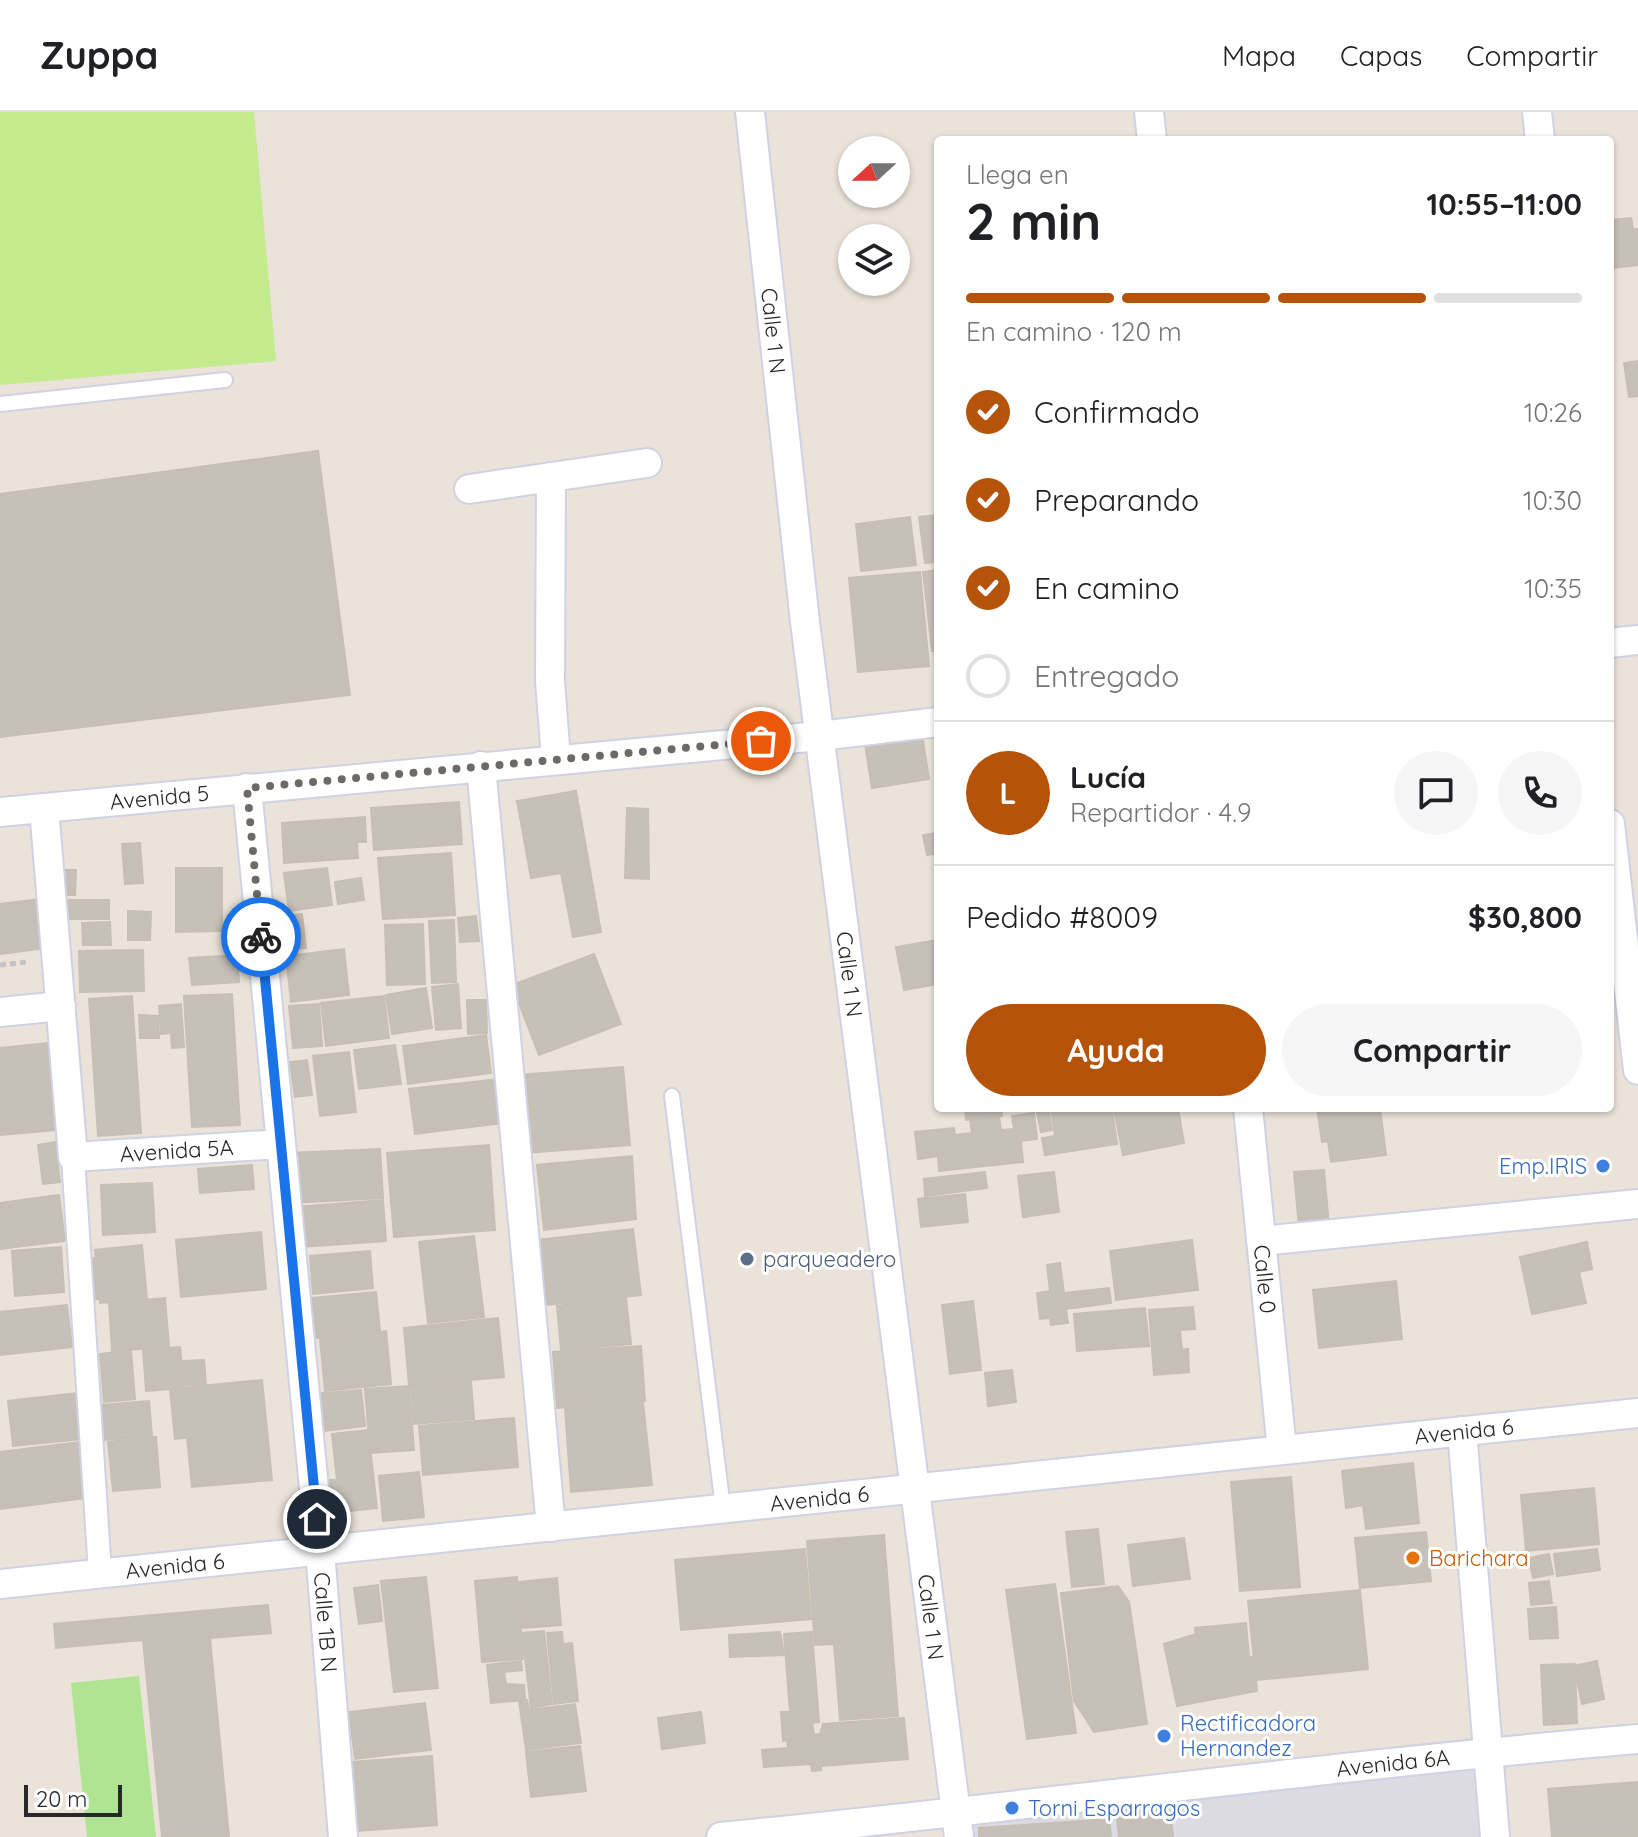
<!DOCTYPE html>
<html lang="es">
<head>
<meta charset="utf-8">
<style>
  body { margin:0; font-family:Quicksand,sans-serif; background:#f6f6f6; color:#202124; height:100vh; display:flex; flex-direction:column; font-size:30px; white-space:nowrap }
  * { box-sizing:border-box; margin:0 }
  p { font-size:26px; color:#757577 }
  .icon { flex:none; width:44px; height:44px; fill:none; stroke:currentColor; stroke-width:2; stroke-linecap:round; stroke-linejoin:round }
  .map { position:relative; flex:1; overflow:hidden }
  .side { position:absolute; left:934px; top:24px; width:680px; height:976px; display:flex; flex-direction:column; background:#fff; border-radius:8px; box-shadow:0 2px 6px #0004 }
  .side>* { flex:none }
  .needle { width:52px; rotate:249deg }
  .tools { position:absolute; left:838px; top:24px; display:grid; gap:16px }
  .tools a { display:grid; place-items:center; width:72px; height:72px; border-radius:50%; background:#fff; box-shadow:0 2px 6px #0004; font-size:40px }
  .scale { position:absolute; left:24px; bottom:20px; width:98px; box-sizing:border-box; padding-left:8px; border:4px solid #282828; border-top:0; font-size:22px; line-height:28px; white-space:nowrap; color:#282828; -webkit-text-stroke:6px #fff; paint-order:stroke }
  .pin { position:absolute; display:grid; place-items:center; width:68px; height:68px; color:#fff; margin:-34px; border:4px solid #fff; border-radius:50%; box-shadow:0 2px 8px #0007 }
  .courier { position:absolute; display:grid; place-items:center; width:80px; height:80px; margin:-40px; border:6px solid #1a73e8; border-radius:50%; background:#fff; color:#222; box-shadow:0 2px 10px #0007 }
  .summary em { font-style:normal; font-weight:700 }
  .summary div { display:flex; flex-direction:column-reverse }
  .summary { display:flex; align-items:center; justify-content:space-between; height:136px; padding:0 32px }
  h1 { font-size:52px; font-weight:700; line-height:60px }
  .bar { display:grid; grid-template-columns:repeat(4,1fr); gap:12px 8px; align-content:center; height:96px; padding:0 32px }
  .bar i { height:10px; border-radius:6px; background:#e0e0e0 }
  .bar .active { background:#b45309 }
  .bar p { grid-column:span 4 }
  .line { display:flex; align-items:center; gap:20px; padding:0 32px; border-top:2px solid #e0e0e0 }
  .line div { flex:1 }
  .round { display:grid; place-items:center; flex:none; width:84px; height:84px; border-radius:42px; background:#f6f6f6 }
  ol { padding:0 32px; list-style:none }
  li { display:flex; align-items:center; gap:24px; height:88px }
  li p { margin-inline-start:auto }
  li .icon { padding:8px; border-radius:50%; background:#b45309; color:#fff; stroke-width:4 }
  li:last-child { color:#757577 }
  li i { width:44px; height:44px; border:4px solid #e0e0e0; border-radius:50% }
  .action { display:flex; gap:16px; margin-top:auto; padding:16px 32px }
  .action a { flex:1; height:92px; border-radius:48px; background:#b45309; color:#fff; font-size:32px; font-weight:700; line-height:92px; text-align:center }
  .action a+a { background:#f6f6f6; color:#202124 }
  header { display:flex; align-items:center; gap:48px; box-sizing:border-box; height:112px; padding:0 40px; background:#fff; border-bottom:2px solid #e0e0e0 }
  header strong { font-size:38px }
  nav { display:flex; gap:44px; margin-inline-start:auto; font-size:28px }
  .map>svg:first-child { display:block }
  .industrial { fill:#dcdae3 }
  .green { fill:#afe493 }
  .pitch { fill:#c4eb8e }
  .building { fill:#c6c0b9; stroke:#c6bfb3; stroke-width:2 }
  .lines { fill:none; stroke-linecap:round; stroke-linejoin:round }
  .service-casing { stroke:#ced2e2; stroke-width:18 }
  .pedestrian-casing { stroke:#ced2e2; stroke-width:26 }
  .minor-casing { stroke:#ced2e2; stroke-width:32 }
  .path { stroke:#c3c3c3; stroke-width:5; stroke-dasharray:6 4; stroke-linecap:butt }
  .service { stroke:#fff; stroke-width:14 }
  .pedestrian { stroke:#fff; stroke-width:22 }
  .minor { stroke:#fff; stroke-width:28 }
  .done { stroke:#6c6966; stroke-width:8; stroke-dasharray:0 14.4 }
  .route { stroke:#1a73e8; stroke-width:10 }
  .shop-dot { fill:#3f7fe0; stroke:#fff; stroke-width:3 }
  .service-dot { fill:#5c6f8a; stroke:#fff; stroke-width:3 }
  .food-dot { fill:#e8710a; stroke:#fff; stroke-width:3 }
  .labels { text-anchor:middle; stroke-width:6; stroke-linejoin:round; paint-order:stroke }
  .street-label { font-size:22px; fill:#282828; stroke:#fff }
  .shop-label { font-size:22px; fill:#366cbe; stroke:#fff; text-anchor:start }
  .service-label { font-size:22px; fill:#4e5e75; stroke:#fff; text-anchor:start }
  .food-label { font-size:22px; fill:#c56008; stroke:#fff; text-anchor:start }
</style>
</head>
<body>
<header>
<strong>Zuppa</strong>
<nav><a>Mapa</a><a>Capas</a><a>Compartir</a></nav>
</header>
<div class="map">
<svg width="1638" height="1725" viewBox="0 0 1638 1725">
  <rect width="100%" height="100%" fill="#ebe3d9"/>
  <path class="industrial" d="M1474,1646L1479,1725H972L970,1705Z"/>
  <path class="green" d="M139,1564L156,1725H87L71,1571Z"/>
  <path class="pitch" d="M0,0H254L276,249L0,273Z"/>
  <g class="building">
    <path d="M1631,106L1633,117H1638V153L1614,156L1610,108Z"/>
    <path d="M1638,249V284L1629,285L1624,251Z"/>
    <path d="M318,339L350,583L0,625V382Z"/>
    <path d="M938,403V450L925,451L919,405Z"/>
    <path d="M910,405L916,453L861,459L856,412Z"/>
    <path d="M938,458V539H932L923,460Z"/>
    <path d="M920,460L929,554L858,560L849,466Z"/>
    <path d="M922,622L929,667L872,676L865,632Z"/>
    <path d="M576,679L601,820L573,825L561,761L531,766L517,689Z"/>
    <path d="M459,690L462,732L374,738L371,696Z"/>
    <path d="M627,696L648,697L649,767L625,766Z"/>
    <path d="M365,705L366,730H357L358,746L284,751L282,711Z"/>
    <path d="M938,721V741L927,743L923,723Z"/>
    <path d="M140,731L143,771L125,772L122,732Z"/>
    <path d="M451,741L455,803L383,807L378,746Z"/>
    <path d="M176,756H222V819L176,820Z"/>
    <path d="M327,756L332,793L289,799L284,761Z"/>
    <path d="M63,758H76L75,783H63Z"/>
    <path d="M361,766L364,788L338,792L335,770Z"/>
    <path d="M47,786L54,835L0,842V792Z"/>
    <rect x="64" y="788" width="45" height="19"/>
    <path d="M128,799L151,800L150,828H128Z"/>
    <path d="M302,802L306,836L285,838L280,805Z"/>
    <path d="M476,804L479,829L460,830L458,806Z"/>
    <path d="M454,808L456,870L432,871L429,809Z"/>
    <path d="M110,810L111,833H83L82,811Z"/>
    <path d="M423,812L425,872L387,873L385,813Z"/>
    <path d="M938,828V872L904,878L896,835Z"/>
    <path d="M344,837L349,883L291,890L286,844Z"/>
    <path d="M143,838L144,879L80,880L79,839Z"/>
    <path d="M594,842L621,912L539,943L512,873Z"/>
    <path d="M237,843L239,870L192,873L189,846Z"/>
    <path d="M458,872L461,916L436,918L432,875Z"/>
    <path d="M426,876L432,916L392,922L386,883Z"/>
    <path d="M232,882L240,1013L192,1015L184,884Z"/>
    <path d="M132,884L141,1021L98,1024L89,887Z"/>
    <path d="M384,884L389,926L326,934L321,891Z"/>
    <path d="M467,888H486L487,921L468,922Z"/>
    <path d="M181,892L184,935L172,936L171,921L161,922L159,894Z"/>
    <path d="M319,892L322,934L293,936L289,894Z"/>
    <path d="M139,903L158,904L159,926H140Z"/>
    <path d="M486,923L491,961L408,972L403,934Z"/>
    <path d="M48,931L56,1018L0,1023V936Z"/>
    <path d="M395,933L401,972L359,977L354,938Z"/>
    <path d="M349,940L356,1000L320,1004L313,944Z"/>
    <path d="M307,948L312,983L295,985L290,950Z"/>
    <path d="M623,955L630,1033L525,1041L518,963Z"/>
    <path d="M499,967L504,1011L415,1022L409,977Z"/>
    <path d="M965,996H1001L1002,1004L966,1008Z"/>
    <path d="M1036,996H1048L1052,1018L1041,1020Z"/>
    <path d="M1051,996L1112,998L1117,1032L1045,1043L1042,1026L1055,1024Z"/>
    <path d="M1178,996L1184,1031L1123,1043L1114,997Z"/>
    <path d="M1317,996H1380L1386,1043L1331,1050L1328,1029L1322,1030Z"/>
    <path d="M1034,1001L1037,1027L1021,1029L1023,1050L939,1059L938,1044L918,1047L915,1020L954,1016L955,1023L972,1021L970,1008L999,1005L1001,1018L1014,1017L1012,1004Z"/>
    <path d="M55,1030L60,1070L43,1072L38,1033Z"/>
    <path d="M489,1033L495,1118L394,1125L387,1041Z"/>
    <path d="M380,1037L383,1086L291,1091L288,1041Z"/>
    <path d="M632,1044L636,1107L544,1118L537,1053Z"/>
    <path d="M252,1053L254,1077L200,1081L198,1057Z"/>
    <path d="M1324,1058L1329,1114L1299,1116L1294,1060Z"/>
    <path d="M985,1060L987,1076L925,1084L924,1067Z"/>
    <path d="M1054,1060L1059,1100L1023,1105L1018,1064Z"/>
    <path d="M152,1071L155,1120L103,1123L101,1073Z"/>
    <path d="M965,1082L968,1110L921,1115L918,1087Z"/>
    <path d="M59,1083L65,1129L0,1137V1091Z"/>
    <path d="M383,1088L386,1129L301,1135L297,1095Z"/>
    <path d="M633,1117L641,1183L546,1193L538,1128Z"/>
    <path d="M261,1120L266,1177L181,1185L176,1128Z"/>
    <path d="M474,1124L484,1205L428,1211L419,1130Z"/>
    <path d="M1192,1128L1198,1178L1116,1188L1110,1139Z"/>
    <path d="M1587,1130L1592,1157L1579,1160L1586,1191L1532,1202L1520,1145Z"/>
    <path d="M142,1133L147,1187L100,1191L95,1138Z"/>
    <path d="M61,1135L64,1180L15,1184L12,1139Z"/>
    <path d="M370,1139L373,1176L313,1182L310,1144Z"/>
    <path d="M94,1146L99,1187L85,1188L81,1147Z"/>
    <path d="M1060,1151L1064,1181L1109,1176L1111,1191L1066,1197L1068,1211L1051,1213L1050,1206L1040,1207L1037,1181L1050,1179L1047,1153Z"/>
    <path d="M1396,1169L1402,1227L1319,1236L1313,1178Z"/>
    <path d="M376,1180L380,1218L317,1226L312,1186Z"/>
    <path d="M165,1186L169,1235L112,1239L109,1191Z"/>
    <path d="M626,1186L631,1232L561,1238L557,1194Z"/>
    <path d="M973,1189L981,1258L950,1262L942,1193Z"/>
    <path d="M67,1193L72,1235L0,1243V1200Z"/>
    <path d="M1193,1195L1195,1217L1180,1218L1182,1238L1188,1237L1189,1260L1154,1263L1149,1198Z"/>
    <path d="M1145,1196L1149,1234L1077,1239L1074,1202Z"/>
    <path d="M498,1206L504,1265L409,1273L404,1216Z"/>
    <path d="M386,1219L391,1272L325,1279L320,1227Z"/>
    <path d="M641,1234L645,1289L557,1296L553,1240Z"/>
    <path d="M180,1235L184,1276L146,1279L143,1238Z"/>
    <path d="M131,1238L135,1287L104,1290L100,1242Z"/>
    <path d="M204,1248L206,1272L185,1273L183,1249Z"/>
    <path d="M1012,1258L1016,1290L988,1294L985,1261Z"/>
    <path d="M262,1268L267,1318L175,1327L170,1277Z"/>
    <path d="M471,1269L474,1307L414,1312L411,1274Z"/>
    <path d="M409,1274L414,1338L370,1341L365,1277Z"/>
    <path d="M361,1278L365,1314L317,1320L312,1282Z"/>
    <path d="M77,1281L82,1327L13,1334L8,1289Z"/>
    <path d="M149,1289L152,1324L105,1328L102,1293Z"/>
    <path d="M643,1291L652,1373L571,1380L565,1296Z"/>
    <path d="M514,1306L518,1355L423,1363L419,1314Z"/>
    <path d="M267,1318L272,1368L192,1375L187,1325Z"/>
    <path d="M368,1318L377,1396L332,1401L328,1368H337L332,1322Z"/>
    <path d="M156,1325L160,1375L113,1379L108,1330Z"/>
    <path d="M79,1330L87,1386L0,1397V1340Z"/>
    <path d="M1413,1351L1419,1411L1366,1417L1363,1393L1346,1396L1342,1359Z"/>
    <path d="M419,1360L424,1405L383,1409L379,1364Z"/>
    <path d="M1291,1365L1300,1475L1240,1479L1231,1370Z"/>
    <path d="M1594,1376L1599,1432L1526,1439L1521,1383Z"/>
    <path d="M1098,1417L1104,1472L1072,1475L1066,1420Z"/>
    <path d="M1426,1420L1431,1469L1360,1476L1355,1426Z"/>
    <path d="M884,1423L898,1604L840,1608L834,1532L815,1533L807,1429Z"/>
    <path d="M1184,1426L1190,1467L1133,1474L1128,1433Z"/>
    <path d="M805,1437L811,1507L681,1518L675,1448Z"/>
    <path d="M1597,1437L1600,1458L1557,1464L1554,1442Z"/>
    <path d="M1549,1442L1553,1462L1533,1466L1529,1446Z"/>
    <path d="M426,1465L438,1576L394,1580L381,1469Z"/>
    <path d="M517,1465L523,1547L482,1550L475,1469Z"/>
    <path d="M557,1466L561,1513L522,1516L519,1470Z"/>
    <path d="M1549,1469L1552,1491L1531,1493L1529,1471Z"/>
    <path d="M1055,1472L1076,1621L1027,1627L1006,1478Z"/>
    <path d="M378,1473L382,1509L359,1512L354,1476Z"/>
    <path d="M1118,1474L1129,1490L1147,1612L1094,1620L1074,1589L1061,1481Z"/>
    <path d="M1360,1478L1368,1557L1256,1568L1248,1489Z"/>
    <path d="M268,1493L271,1521L210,1526L229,1725H162L143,1528L56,1536L54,1512Z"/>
    <path d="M1556,1495L1558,1526L1530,1527L1528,1497Z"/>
    <path d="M1246,1511L1250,1556L1200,1561L1195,1516Z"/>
    <path d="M544,1519L552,1592L531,1596L522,1521Z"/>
    <path d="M562,1520L563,1532L572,1531L578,1589L554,1592L547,1521Z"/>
    <path d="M780,1520L784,1543L730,1545L729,1523Z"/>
    <path d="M812,1520L819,1610L812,1611L814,1623L820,1622L823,1612L904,1606L908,1647L821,1654V1658L812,1659L811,1652L764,1655L762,1638L788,1636L787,1628L783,1629L781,1600H790L784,1522Z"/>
    <path d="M1196,1522L1204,1552L1254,1545L1257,1579L1177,1594L1164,1532Z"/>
    <path d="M521,1549L522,1558L504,1560L506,1572L524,1573L525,1588L491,1591L487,1553Z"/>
    <path d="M1597,1549L1604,1587L1582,1592L1574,1554Z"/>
    <path d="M1575,1552L1577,1611L1544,1613L1541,1553Z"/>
    <path d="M527,1588L529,1598L575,1592L581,1631L526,1638L519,1589Z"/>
    <path d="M425,1591L431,1638L355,1647L349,1600Z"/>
    <path d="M701,1600L705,1631L662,1637L658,1606Z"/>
    <path d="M580,1634L586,1679L531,1685L526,1640Z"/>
    <path d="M432,1644L437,1713L357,1719L351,1650Z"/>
    <path d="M1638,1670V1725H1552L1548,1677Z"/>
    <path d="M1170,1694L1173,1725H1119L1116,1699Z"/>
    <path d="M1109,1707L1111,1725H979V1716Z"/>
  </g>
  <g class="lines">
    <defs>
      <g id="service">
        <path d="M0,292L225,268"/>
        <path d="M672,984L723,1396"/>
      </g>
      <path id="pedestrian" d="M73,1045L100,1461"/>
      <g id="minor">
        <path id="s1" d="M750,0L805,510L959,1725"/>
        <path d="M1149,0L1152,28"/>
        <path d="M1537,0L1540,28"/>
        <path d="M551,365L550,569L556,647"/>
        <path d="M469,377L647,351"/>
        <path d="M1610,531L1638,528"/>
        <path d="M481,654L551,1415"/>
        <path id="s2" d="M247,676L320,1439L343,1725"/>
        <path id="s3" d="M44,696L73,1045L281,1032"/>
        <path id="s4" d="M0,700L820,624L938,610"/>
        <path d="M1610,712L1638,958"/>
        <path d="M0,900L61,894"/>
        <path id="s5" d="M1248,996L1282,1338"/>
        <path d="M1261,1129L1638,1092"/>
        <path d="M1462,1319L1495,1725"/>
        <path id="s6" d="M0,1472L1638,1301"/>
        <path id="s7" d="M721,1725C1027,1695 1332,1653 1638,1627"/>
      </g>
    </defs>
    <use href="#service" class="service-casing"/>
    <use href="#pedestrian" class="pedestrian-casing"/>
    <use href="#minor" class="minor-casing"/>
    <path class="path" d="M0,853L27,850"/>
    <use href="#service" class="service"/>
    <use href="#pedestrian" class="pedestrian"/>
    <use href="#minor" class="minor"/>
  </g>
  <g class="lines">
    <path class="done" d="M261,825L247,676L761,629"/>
    <path class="route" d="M261,825L317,1407"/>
  </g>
  <g class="shop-dot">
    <circle cx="1603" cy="1054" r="8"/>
    <circle cx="1164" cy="1624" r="8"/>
    <circle cx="1012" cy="1696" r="8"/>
  </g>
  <circle class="service-dot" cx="747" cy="1147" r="8"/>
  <circle class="food-dot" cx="1413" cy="1446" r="8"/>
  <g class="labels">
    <g class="street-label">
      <text dy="8" stroke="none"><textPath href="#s1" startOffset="220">Calle 1 N</textPath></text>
      <text dy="8" stroke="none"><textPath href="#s4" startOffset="160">Avenida 5</textPath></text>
      <text dy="8" stroke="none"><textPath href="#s1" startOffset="868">Calle 1 N</textPath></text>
      <text dy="8" stroke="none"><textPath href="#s3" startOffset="454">Avenida 5A</textPath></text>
      <text dy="8" stroke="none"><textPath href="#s5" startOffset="172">Calle 0</textPath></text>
      <text dy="8" stroke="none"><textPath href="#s6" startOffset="1472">Avenida 6</textPath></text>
      <text dy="8" stroke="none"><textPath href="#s6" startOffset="824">Avenida 6</textPath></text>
      <text dy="8" stroke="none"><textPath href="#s6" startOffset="176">Avenida 6</textPath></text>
      <text dy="8" stroke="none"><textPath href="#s1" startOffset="1516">Calle 1 N</textPath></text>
      <text dy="8" stroke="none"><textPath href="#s2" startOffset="838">Calle 1B N</textPath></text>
      <text dy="8" stroke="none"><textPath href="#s7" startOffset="676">Avenida 6A</textPath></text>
    </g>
    <g class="shop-label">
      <text x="1587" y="1062" text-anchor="end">Emp.IRIS</text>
      <text x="1180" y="1619">Rectificadora<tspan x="1180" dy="25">Hernandez</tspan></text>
      <text x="1028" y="1704">Torni Esparragos</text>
    </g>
    <g class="service-label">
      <text x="763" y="1155">parqueadero</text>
    </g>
    <g class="food-label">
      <text x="1429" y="1454">Barichara</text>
    </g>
  </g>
</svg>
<div class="tools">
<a><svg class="needle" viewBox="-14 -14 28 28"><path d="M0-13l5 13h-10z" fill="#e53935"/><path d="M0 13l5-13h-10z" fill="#757577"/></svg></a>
<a><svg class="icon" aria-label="layers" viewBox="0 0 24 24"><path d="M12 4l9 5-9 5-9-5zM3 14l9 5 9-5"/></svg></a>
</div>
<div class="scale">20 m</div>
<div class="pin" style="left:761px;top:629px;background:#ea580c"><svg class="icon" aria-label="bag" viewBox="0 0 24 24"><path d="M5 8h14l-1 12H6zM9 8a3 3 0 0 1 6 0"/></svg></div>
<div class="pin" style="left:317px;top:1407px;background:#1f2937"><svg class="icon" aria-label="home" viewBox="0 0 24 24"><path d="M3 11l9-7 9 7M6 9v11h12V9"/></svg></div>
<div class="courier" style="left:261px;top:825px"><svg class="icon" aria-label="bike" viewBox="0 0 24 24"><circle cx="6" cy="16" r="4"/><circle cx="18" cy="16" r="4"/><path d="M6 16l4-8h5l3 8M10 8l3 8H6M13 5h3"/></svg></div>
<section class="side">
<div class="summary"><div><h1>2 min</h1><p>Llega en</p></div><em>10:55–11:00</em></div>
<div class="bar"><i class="active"></i><i class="active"></i><i class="active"></i><i></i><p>En camino · 120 m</p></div>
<ol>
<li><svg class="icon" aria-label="check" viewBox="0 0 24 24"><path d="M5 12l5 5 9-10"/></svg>Confirmado<p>10:26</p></li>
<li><svg class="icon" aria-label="check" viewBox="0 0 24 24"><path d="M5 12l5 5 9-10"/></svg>Preparando<p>10:30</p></li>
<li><svg class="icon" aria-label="check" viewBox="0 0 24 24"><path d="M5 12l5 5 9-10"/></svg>En camino<p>10:35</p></li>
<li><i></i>Entregado</li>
</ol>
<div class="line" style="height:144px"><b class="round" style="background:#b45309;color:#fff">L</b><div><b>Lucía</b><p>Repartidor · 4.9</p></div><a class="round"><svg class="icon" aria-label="chat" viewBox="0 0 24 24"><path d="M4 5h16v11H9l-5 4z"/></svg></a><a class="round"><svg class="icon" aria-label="phone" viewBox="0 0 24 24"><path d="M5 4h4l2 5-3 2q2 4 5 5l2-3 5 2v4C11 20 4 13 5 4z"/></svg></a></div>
<div class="line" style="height:104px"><div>Pedido #8009</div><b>$30,800</b></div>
<div class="action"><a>Ayuda</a><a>Compartir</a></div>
</section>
</div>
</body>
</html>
